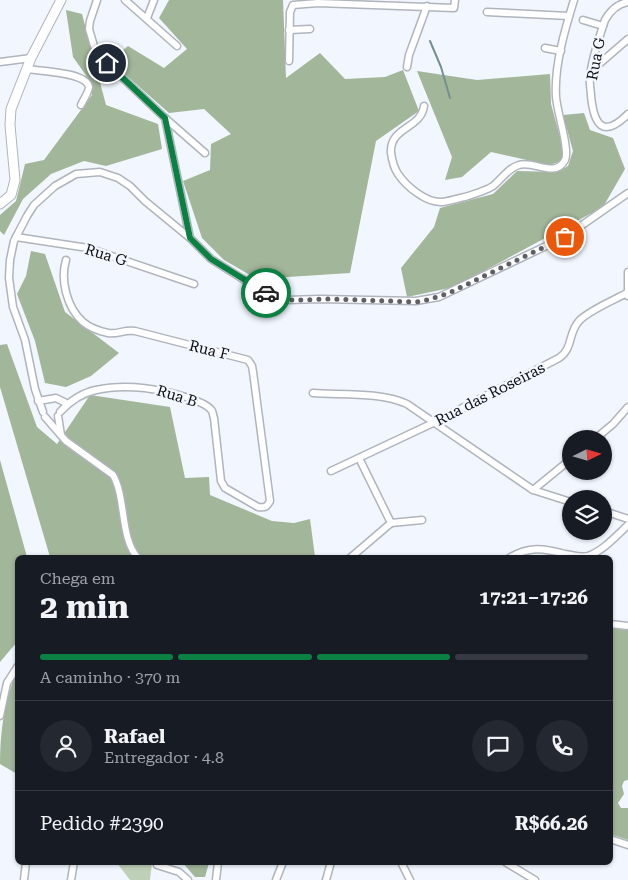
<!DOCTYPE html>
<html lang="pt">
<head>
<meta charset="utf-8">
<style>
  body { margin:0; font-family:"Roboto Serif",serif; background:#242831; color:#f1f3f6; height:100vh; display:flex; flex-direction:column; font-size:19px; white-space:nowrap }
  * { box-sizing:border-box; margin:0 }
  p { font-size:16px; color:#9ea1a6 }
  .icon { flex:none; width:28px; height:28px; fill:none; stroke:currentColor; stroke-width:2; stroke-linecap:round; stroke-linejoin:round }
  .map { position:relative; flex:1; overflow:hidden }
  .panel { position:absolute; left:15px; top:555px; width:598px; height:310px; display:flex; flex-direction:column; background:#171b24; border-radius:8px; box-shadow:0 1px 4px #0004 }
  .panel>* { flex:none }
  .needle { width:32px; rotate:85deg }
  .tools { position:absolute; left:562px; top:430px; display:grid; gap:10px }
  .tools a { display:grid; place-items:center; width:50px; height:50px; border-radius:50%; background:#171b24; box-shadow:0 1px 4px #0004; font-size:25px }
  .pin { position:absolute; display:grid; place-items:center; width:42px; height:42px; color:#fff; margin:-21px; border:2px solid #fff; border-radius:50%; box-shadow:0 1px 5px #0007 }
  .courier { position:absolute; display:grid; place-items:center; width:50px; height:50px; margin:-25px; border:4px solid #0b8043; border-radius:50%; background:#fff; color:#222; box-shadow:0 1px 6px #0007 }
  .head em { font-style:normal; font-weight:700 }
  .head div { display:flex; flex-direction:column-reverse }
  .head { display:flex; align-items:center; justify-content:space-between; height:85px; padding:0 25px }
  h1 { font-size:32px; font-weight:700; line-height:38px }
  .bar { display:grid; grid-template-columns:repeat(4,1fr); gap:8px 5px; align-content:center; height:60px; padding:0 25px }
  .bar i { height:6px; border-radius:4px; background:#363941 }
  .bar .on { background:#0b8043 }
  .bar p { grid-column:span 4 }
  .line { display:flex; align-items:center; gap:12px; padding:0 25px; border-top:1px solid #363941 }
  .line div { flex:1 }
  .round { display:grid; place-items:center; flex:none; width:52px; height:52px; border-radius:26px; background:#242831 }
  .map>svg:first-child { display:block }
  .green { fill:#bfd0b8 }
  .forest { fill:#a2b69a }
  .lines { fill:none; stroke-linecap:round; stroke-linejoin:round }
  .stream { stroke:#749094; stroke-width:2 }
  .minor-casing { stroke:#afb4bd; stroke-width:9 }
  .secondary-casing { stroke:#afb4bd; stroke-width:11 }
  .minor { stroke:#fff; stroke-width:6 }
  .secondary { stroke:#fff; stroke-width:9 }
  .done { stroke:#5e6065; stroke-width:5; stroke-dasharray:0 9 }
  .route { stroke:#0b8043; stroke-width:6 }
  .labels { text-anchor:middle; stroke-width:5; stroke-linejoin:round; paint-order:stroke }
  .street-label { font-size:15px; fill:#0e0f13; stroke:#f2f6fe }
</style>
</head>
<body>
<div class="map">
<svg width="628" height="880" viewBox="0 0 628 880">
  <rect width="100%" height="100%" fill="#f2f6fe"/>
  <path class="green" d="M117,863H152L150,880H130Z"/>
  <g class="forest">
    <path d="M169,0H283L286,78L320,53L345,79L385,77L403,70L419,111L376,141L350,273L257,279L224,260L202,238L183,181L210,170L211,144L231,134L204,109L169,113L110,61L128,46L164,68L187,49L159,18Z"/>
    <path d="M66,10L82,14L106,105L158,124L162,149L106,166L84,161L51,174L23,199L4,235L0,231V215L16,201L25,164L44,160L92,95L90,81L73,57Z"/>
    <path d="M417,71L477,80L550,74L551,104L563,148L562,161L549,165L491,152L462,177L445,180L452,157Z"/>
    <path d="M584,113L590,130L613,138L625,169L603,207L454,287L407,297L401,268L434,227L440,208L493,194L517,171L557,172L568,166L573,151L563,115Z"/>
    <path d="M31,251L45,254L65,312L119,353L91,376L66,387L45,383L35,341L17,294L26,276Z"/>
    <path d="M7,344L37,427L57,444L90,395L170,407L185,478L209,477L210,495L272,521L294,523L310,519L315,557H50L0,387V345Z"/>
    <path d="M0,460L27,557L18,558L17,642L0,662Z"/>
    <path d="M610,628L628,630V780L624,781L622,786L624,794L618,803L621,808H628V840L610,834Z"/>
    <path d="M17,671V774L0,764C0,733 4,700 17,671Z"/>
    <path d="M183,863H209L205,877H195Z"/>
  </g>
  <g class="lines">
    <path class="stream" d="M430,41L441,67L450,98"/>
    <defs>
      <g id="minor">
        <path d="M97,0L90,21L89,29L94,46L107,63L165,118L190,238"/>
        <path d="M125,0L177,46"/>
        <path d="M628,2C617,4 610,11 605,20C600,35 591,61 590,77C589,83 591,90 591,96C594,125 603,139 628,114"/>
        <path d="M487,12L569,16"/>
        <path d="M147,18L154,0"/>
        <path d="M583,20L603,26"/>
        <path d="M289,30L310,29"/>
        <path d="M545,48L561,51"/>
        <path d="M289,61L290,12L293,5L318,3L454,8L455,0"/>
        <path d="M0,62L31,58"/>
        <path d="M407,67L409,55L427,6"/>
        <path d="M27,69C39,71 87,72 89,87C89,92 83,100 81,105"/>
        <path d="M591,71L628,39"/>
        <path d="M424,106C421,129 389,127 391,153C392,160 394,168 398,174C406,186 426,203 442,202C450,201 460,198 468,196C477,193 485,191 493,186C502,179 508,168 519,165C534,160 555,179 565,160C570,150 557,112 556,97C554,66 565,29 574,0"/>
        <path d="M165,118L205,153"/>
        <path d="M16,237L88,248L194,284"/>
        <path d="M628,296V272"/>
        <path d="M313,393C342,395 381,392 407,404L533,490L571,502"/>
        <path d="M38,401L56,398L68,404"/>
        <path d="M43,412L35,389L25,340L13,307L9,278L10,260L14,241L27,216L34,205L55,186L76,174L100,172L118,178L130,186L145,201L190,238L211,259L270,296L287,300L320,299L416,301L439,297L565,237L628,193"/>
        <path d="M60,412C70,401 82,393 96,390C127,383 163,389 192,399C198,402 208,404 212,411C213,413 213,416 214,418L221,481L225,488L258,507C265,508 267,507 270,501L253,372L252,366L248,360L135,331C125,329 117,335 108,333C99,331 90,328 83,322C67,308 60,280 66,260"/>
        <path d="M58,416L61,435"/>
        <path d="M45,417L66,441L113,475C126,497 120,539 138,558"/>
        <path d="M595,439L613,424L628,407"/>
        <path d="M331,471L433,423L559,358C573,349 568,333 579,321C588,311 614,300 627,293"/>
        <path d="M533,490L571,459"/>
        <path d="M604,511L628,519"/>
        <path d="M391,523L422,520"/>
        <path d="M350,558L391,523L359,458"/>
        <path d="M509,558C529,546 543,548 565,554C573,555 580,558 588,556C603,551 617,535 628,525"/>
        <path d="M610,624L628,626"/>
        <path d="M0,716L7,683L18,666"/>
        <path d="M610,839L628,845"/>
        <path d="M401,862L410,880"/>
        <path d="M505,862L535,880"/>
        <path d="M157,865L179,872L188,880"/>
        <path d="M24,880L26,862"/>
        <path d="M71,880L74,862"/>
        <path d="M216,880L218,862"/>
        <path d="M276,880L283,862"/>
        <path d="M326,880L331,862"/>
      </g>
      <path id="secondary" d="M0,204L11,195L15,180L10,125L11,109L31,58L61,0"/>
    </defs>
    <use href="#minor" class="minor-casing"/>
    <use href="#secondary" class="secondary-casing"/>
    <use href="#minor" class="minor"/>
    <use href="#secondary" class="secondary"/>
  </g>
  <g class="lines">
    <path class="done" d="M266,293C284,304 309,299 330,299C359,300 387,301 416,302L427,300L449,293L565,237"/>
    <path class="route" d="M107,63L165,118L190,238L211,259L266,293"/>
  </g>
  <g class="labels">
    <g class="street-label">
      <text transform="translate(596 59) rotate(-79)" y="5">Rua G</text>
      <text transform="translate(106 255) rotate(17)" y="5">Rua G</text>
      <text transform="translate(209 350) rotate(14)" y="5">Rua F</text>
      <text transform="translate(490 394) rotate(-27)" y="5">Rua das Roseiras</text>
      <text transform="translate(177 396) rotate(17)" y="5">Rua B</text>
    </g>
  </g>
</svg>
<div class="tools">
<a><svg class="needle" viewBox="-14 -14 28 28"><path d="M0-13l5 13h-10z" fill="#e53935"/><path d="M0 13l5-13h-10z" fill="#9ea1a6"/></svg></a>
<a><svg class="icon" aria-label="layers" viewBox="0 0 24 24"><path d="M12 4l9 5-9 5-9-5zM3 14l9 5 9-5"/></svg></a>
</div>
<div class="pin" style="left:565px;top:237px;background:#ea580c"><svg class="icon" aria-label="bag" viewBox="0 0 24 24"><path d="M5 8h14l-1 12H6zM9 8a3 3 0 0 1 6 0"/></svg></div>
<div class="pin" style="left:107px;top:63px;background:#1f2937"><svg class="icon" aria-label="home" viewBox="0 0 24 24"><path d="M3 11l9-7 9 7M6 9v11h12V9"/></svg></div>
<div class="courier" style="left:266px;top:293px"><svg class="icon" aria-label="car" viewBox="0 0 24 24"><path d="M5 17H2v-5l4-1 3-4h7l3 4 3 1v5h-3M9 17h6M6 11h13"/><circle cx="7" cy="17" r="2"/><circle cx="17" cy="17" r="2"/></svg></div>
<section class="panel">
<div class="head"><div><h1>2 min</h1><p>Chega em</p></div><em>17:21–17:26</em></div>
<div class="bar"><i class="on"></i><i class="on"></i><i class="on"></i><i></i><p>A caminho · 370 m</p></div>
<div class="line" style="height:90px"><a class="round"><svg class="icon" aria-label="person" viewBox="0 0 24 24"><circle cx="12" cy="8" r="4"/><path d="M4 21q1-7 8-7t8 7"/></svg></a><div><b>Rafael</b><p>Entregador · 4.8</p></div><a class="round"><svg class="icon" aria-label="chat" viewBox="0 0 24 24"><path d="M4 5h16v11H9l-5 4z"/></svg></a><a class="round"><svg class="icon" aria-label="phone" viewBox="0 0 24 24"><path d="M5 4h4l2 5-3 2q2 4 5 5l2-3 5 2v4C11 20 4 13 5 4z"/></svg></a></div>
<div class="line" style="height:65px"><div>Pedido #2390</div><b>R$66.26</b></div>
</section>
</div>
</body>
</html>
